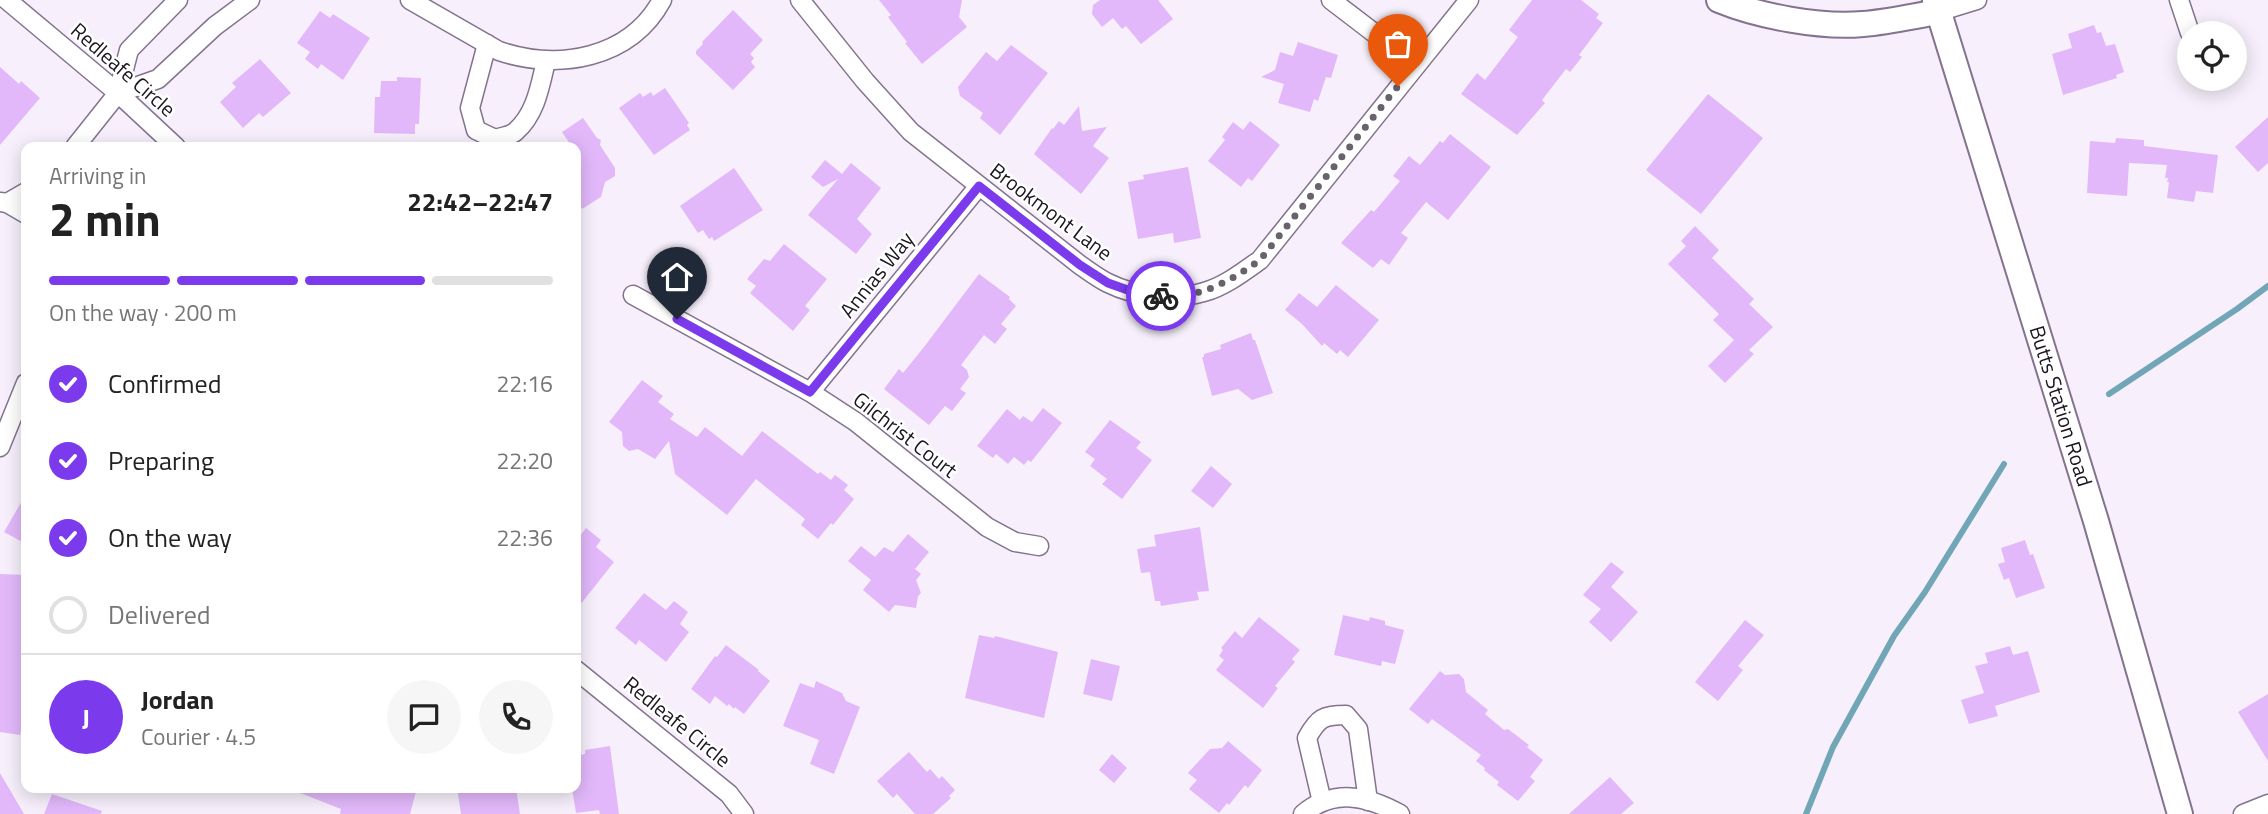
<!DOCTYPE html>
<html lang="en">
<head>
<meta charset="utf-8">
<style>
  body { margin:0; font-family:"Titillium Web",sans-serif; background:#f6f6f6; color:#222; height:100vh; display:flex; flex-direction:column; font-size:26px; white-space:nowrap }
  * { box-sizing:border-box; margin:0 }
  p { font-size:23px; color:#767676 }
  .icon { flex:none; width:38px; height:38px; fill:none; stroke:currentColor; stroke-width:2; stroke-linecap:round; stroke-linejoin:round }
  .map { position:relative; flex:1; overflow:hidden }
  .side { position:absolute; left:21px; top:142px; width:560px; height:651px; display:flex; flex-direction:column; background:#fff; border-radius:14px; box-shadow:0 4px 18px #0003 }
  .side>* { flex:none }
  .buttons { position:absolute; left:2177px; top:21px; display:grid; gap:14px }
  .buttons a { display:grid; place-items:center; width:70px; height:70px; border-radius:50%; background:#fff; box-shadow:0 4px 18px #0003; font-size:35px }
  .pin { position:absolute; display:grid; place-items:center; width:60px; height:60px; color:#fff; margin:-72px -30px; border-radius:50% 50% 50% 0; rotate:-45deg; box-shadow:0 0 7px #0007 }
  .pin .icon { rotate:45deg }
  .courier { position:absolute; display:grid; place-items:center; width:70px; height:70px; margin:-35px; border:5px solid #7c3aed; border-radius:50%; background:#fff; color:#222; box-shadow:0 2px 9px #0007 }
  .overview em { font-style:normal; font-weight:700 }
  .overview div { display:flex; flex-direction:column-reverse }
  .overview { display:flex; align-items:center; justify-content:space-between; height:119px; padding:0 28px }
  h1 { font-size:46px; font-weight:700; line-height:52px }
  .bar { display:grid; grid-template-columns:repeat(4,1fr); gap:10px 7px; align-content:center; height:84px; padding:0 28px }
  .bar i { height:9px; border-radius:5px; background:#e0e0e0 }
  .bar .selected { background:#7c3aed }
  .bar p { grid-column:span 4 }
  .line { display:flex; align-items:center; gap:18px; padding:0 28px; border-top:2px solid #e0e0e0 }
  .line div { flex:1 }
  .round { display:grid; place-items:center; flex:none; width:74px; height:74px; border-radius:37px; background:#f6f6f6 }
  ol { padding:0 28px; list-style:none }
  li { display:flex; align-items:center; gap:21px; height:77px }
  li p { margin-inline-start:auto }
  li .icon { padding:7px; border-radius:50%; background:#7c3aed; color:#fff; stroke-width:4 }
  li:last-child { color:#767676 }
  li i { width:38px; height:38px; border:4px solid #e0e0e0; border-radius:50% }
  .map>svg:first-child { display:block }
  .lines { fill:none; stroke-linecap:round; stroke-linejoin:round }
  .stream { stroke:#71a6b6; stroke-width:6 }
  .building { fill:#e2b8fa }
  .street-casing { stroke:#84738e; stroke-width:21 }
  .secondary-casing { stroke:#84738e; stroke-width:28 }
  .street { stroke:#fff; stroke-width:18 }
  .secondary { stroke:#fff; stroke-width:24 }
  .done { stroke:#69626d; stroke-width:7; stroke-dasharray:0 12.6 }
  .route { stroke:#7c3aed; stroke-width:9 }
  .labels { text-anchor:middle; stroke-width:5; stroke-linejoin:round; paint-order:stroke }
  .street-label { font-size:21px; fill:#1c1620; stroke:#fff }
</style>
</head>
<body>
<div class="map">
<svg width="2268" height="814" viewBox="0 0 2268 814">
  <rect width="100%" height="100%" fill="#f7f0fc"/>
  <g class="lines">
    <g class="stream">
      <path d="M2109,394L2237,309L2268,286"/>
      <path d="M1806,814L1833,747L1894,636L1925,592L2004,464"/>
    </g>
  </g>
  <g class="building">
    <path d="M879,0H962L959,17L967,27L922,64L905,43L907,42L888,17L891,15Z"/>
    <path d="M1100,0H1158L1173,19L1141,44L1126,26L1122,29L1113,18L1102,27L1092,14L1093,5Z"/>
    <path d="M1532,0H1581L1599,14L1596,18L1603,23L1579,55L1582,57L1570,72L1566,69L1542,100L1545,103L1517,135L1461,94L1477,73L1485,80L1518,37L1509,30Z"/>
    <path d="M733,10L763,40L750,54L754,58L751,62L755,67L733,90L696,54V51L703,44L702,42Z"/>
    <path d="M320,11L330,18L333,14L370,38L343,80L321,64L318,69L305,59L310,52L297,43Z"/>
    <path d="M2094,25L2097,33L2101,32L2106,46L2115,44L2124,72L2116,75L2117,78L2063,95L2052,54L2072,48L2068,34Z"/>
    <path d="M1298,42L1338,55L1331,78L1326,77L1318,101L1314,99L1310,112L1278,103L1284,84L1261,77L1275,70L1280,52L1293,56Z"/>
    <path d="M1011,45L1048,73L1000,135L980,118L983,113L960,96L958,87L986,52L997,61Z"/>
    <path d="M260,59L291,93L263,117L259,113L243,128L220,102L236,87L232,83Z"/>
    <path d="M0,67L19,84L21,81L40,98L0,145Z"/>
    <path d="M397,77L421,78L419,124H415V134L374,133L375,97H380L381,81H397Z"/>
    <path d="M665,88L689,123L687,125L690,130L654,155L619,108L640,93L643,97L651,92L653,96Z"/>
    <path d="M1708,94L1763,138L1701,214L1646,170Z"/>
    <path d="M1079,106L1082,131L1107,127L1093,146L1109,158L1081,194L1034,154L1052,128L1053,129L1059,121L1064,125Z"/>
    <path d="M2268,117V163L2258,172L2235,147Z"/>
    <path d="M583,118L597,138L601,140L600,145L615,168V176L605,182L601,197L582,209L576,199V147H572L562,132Z"/>
    <path d="M1250,121L1280,145L1252,181L1248,178L1241,187L1208,161L1225,140L1222,137L1233,122L1243,130Z"/>
    <path d="M1450,134L1491,167L1448,220L1426,202L1401,233L1408,238L1389,265L1381,259L1373,268L1341,243L1371,210L1374,212L1400,181L1393,176L1409,156L1420,165L1440,141L1443,143Z"/>
    <path d="M2116,138L2144,140V146L2218,155L2213,193L2196,191L2194,202L2167,198L2169,182H2167L2168,178H2165L2167,165L2129,163L2127,196L2087,193L2090,141L2115,143Z"/>
    <path d="M825,160L842,174L851,163L881,188L857,219L872,234L856,254L808,215L838,179L823,187L811,177Z"/>
    <path d="M1188,167L1201,238L1174,243L1173,233L1138,239L1128,182L1144,179L1143,175Z"/>
    <path d="M734,168L763,210L714,241L712,237L709,239L703,230L698,233L680,206Z"/>
    <path d="M1695,226L1719,250L1712,258L1754,299L1749,304L1773,327L1749,350L1754,354L1725,383L1708,366L1734,340L1713,320L1719,314L1668,264L1686,246L1681,241Z"/>
    <path d="M784,244L827,279L805,306L810,310L793,331L750,293L756,286L747,279L764,259L770,261Z"/>
    <path d="M979,274L1010,297L1009,299L1016,306L1001,324L1007,329L995,344L984,335L961,365L967,370L969,377L960,389L966,393L952,411L945,406L929,425L884,389L899,369L903,373L924,347Z"/>
    <path d="M1336,285L1379,320L1348,357L1340,350L1337,354L1324,343L1322,346L1302,324L1285,310L1299,293L1317,307Z"/>
    <path d="M1251,333L1253,340H1255L1273,393L1252,400L1238,389L1212,396L1202,357H1204V354L1221,349L1220,345Z"/>
    <path d="M642,380L663,396L658,402L674,414L670,419L697,437L705,427L742,456L762,431L818,474L820,472L831,480L835,475L848,485L844,490L854,499L833,525L831,523L818,539L801,525L805,519L756,479L727,515L675,474L669,441L655,459L638,449L629,451L623,446L622,432L609,422Z"/>
    <path d="M1043,408L1062,423L1031,462L1028,460L1024,465L1014,457L1008,464L996,454L993,458L977,446L1007,409L1020,420L1023,416L1032,422Z"/>
    <path d="M1110,420L1141,442L1136,448L1152,460L1122,499L1102,484L1107,479L1090,466L1095,459L1085,452Z"/>
    <path d="M1211,466L1232,484L1213,508L1191,491Z"/>
    <path d="M26,494V544L4,532Z"/>
    <path d="M1200,527L1209,591L1197,592L1199,600L1161,606L1160,601H1155L1150,572L1141,573L1137,549L1156,546L1154,535Z"/>
    <path d="M586,528L601,540L596,547L614,562L576,610V541Z"/>
    <path d="M908,534L929,552L915,569L921,574L916,580L921,593L918,596L916,608L895,605L889,612L863,590L871,580L848,561L861,546L875,557L884,547L893,552Z"/>
    <path d="M2025,540L2030,555L2033,554L2045,588L2016,598L2009,578L2004,580L1998,564L2005,562L2001,548Z"/>
    <path d="M1611,562L1624,572L1611,587L1638,612L1611,642L1589,622L1601,609L1583,595Z"/>
    <path d="M0,574L26,575V730H21L20,735L0,732Z"/>
    <path d="M644,593L666,610L674,601L688,612L680,624L689,632L666,662L639,640L636,645L615,628Z"/>
    <path d="M1343,615L1369,621L1370,617L1385,621V625L1404,630L1395,664L1382,661L1381,666L1334,655Z"/>
    <path d="M1259,617L1300,650L1292,659L1295,662L1275,686L1278,688L1263,708L1216,670L1224,660L1219,656L1223,650L1221,648L1235,631L1242,638Z"/>
    <path d="M1745,620L1764,635L1738,666L1743,670L1718,701L1695,682Z"/>
    <path d="M979,635L994,638L995,636L1058,652L1044,718L965,698Z"/>
    <path d="M726,645L759,670L758,671L770,681L744,714L735,707L734,709L729,704L727,706L715,696L710,704L691,689L715,656L717,657Z"/>
    <path d="M2010,646L2013,655L2028,651L2040,692L1995,706L1998,716L1969,724L1961,700L1984,693L1975,666L1988,663L1985,653Z"/>
    <path d="M1091,659L1120,666L1112,701L1083,694Z"/>
    <path d="M1440,671L1445,675L1459,674L1464,679L1466,692L1488,710L1485,714L1504,730L1508,729L1529,745L1527,747L1543,760L1530,777L1535,781L1518,801L1497,785L1499,782L1484,770L1485,768L1476,761L1481,755L1432,719L1428,724L1409,709Z"/>
    <path d="M816,681L842,693L846,701L860,707L834,774L810,764L819,740L783,726L800,683L814,688Z"/>
    <path d="M2268,694V761L2238,712Z"/>
    <path d="M1228,741L1262,770L1248,788L1245,785L1229,805L1227,803L1219,813L1189,789L1197,780L1188,773L1210,749L1222,748Z"/>
    <path d="M610,746L619,814H600L599,810L576,813L572,788H576V756L585,754V750Z"/>
    <path d="M909,752L927,772L930,769L939,779L942,776L955,790L949,796L951,798L933,814H915L897,794L893,798L877,781Z"/>
    <path d="M1112,754L1127,768L1114,783L1099,770Z"/>
    <path d="M0,773L24,814H0Z"/>
    <path d="M1610,777L1634,803L1621,814H1569Z"/>
    <path d="M290,788H417L410,814H340L341,809L290,789Z"/>
    <path d="M457,788H516L520,814H461Z"/>
    <path d="M52,794L102,811L101,814H44Z"/>
  </g>
  <g class="lines">
    <defs>
      <g id="street">
        <path d="M7,0L118,93L176,147"/>
        <path d="M178,0L129,50L118,93L158,79L215,26L250,0"/>
        <path d="M410,0L499,51C558,71 630,59 662,0"/>
        <path d="M800,0L865,81L911,132L1080,265C1089,271 1098,278 1108,283C1136,297 1174,301 1204,292C1225,286 1243,272 1260,260L1469,0"/>
        <path d="M1331,0L1416,65"/>
        <path d="M2179,0L2190,33"/>
        <path d="M1938,12L1977,0"/>
        <path d="M487,44L470,108L476,130L495,139C501,137 510,136 515,132C536,114 540,86 546,61"/>
        <path d="M75,147L118,93"/>
        <path d="M0,202L7,203L26,214"/>
        <path d="M7,203L26,192"/>
        <path d="M633,295L810,392L856,422L987,527L1015,542L1039,546"/>
        <path d="M810,392L979,186"/>
        <path d="M0,447L26,383"/>
        <path d="M576,670L729,794L744,814"/>
        <path d="M1322,802L1307,738C1318,718 1323,715 1346,715L1358,729L1368,801"/>
        <path d="M1303,814C1334,788 1367,796 1400,814"/>
        <path d="M2243,814L2268,804"/>
      </g>
      <g id="secondary">
        <path d="M1719,0C1758,16 1820,28 1863,24C1888,22 1914,16 1938,12"/>
        <path id="s1" d="M1935,0L2096,521L2180,814"/>
      </g>
    </defs>
    <use href="#street" class="street-casing"/>
    <use href="#secondary" class="secondary-casing"/>
    <use href="#street" class="street"/>
    <use href="#secondary" class="secondary"/>
  </g>
  <g class="lines">
    <path class="done" d="M1161,296C1200,299 1230,281 1260,260L1398,86"/>
    <path class="route" d="M677,319L810,392L979,186L1080,265L1108,283L1139,294L1161,296"/>
  </g>
  <g class="labels">
    <g class="street-label">
      <text transform="translate(123 70) rotate(41)" y="7">Redleafe Circle</text>
      <text transform="translate(1051 212) rotate(37)" y="7">Brookmont Lane</text>
      <text transform="translate(877 275) rotate(-51)" y="7">Annias Way</text>
      <text dy="7" stroke="none"><textPath href="#s1" startOffset="425">Butts Station Road</textPath></text>
      <text transform="translate(905 435) rotate(38)" y="7">Gilchrist Court</text>
      <text transform="translate(677 722) rotate(39)" y="7">Redleafe Circle</text>
    </g>
  </g>
</svg>
<div class="buttons">
<a><svg class="icon" aria-label="locate" viewBox="0 0 24 24"><circle cx="12" cy="12" r="6"/><path d="M12 2v4M12 18v4M2 12h4M18 12h4"/></svg></a>
</div>
<div class="pin" style="left:1398px;top:86px;background:#ea580c"><svg class="icon" aria-label="bag" viewBox="0 0 24 24"><path d="M5 8h14l-1 12H6zM9 8a3 3 0 0 1 6 0"/></svg></div>
<div class="pin" style="left:677px;top:319px;background:#1f2937"><svg class="icon" aria-label="home" viewBox="0 0 24 24"><path d="M3 11l9-7 9 7M6 9v11h12V9"/></svg></div>
<div class="courier" style="left:1161px;top:296px"><svg class="icon" aria-label="bike" viewBox="0 0 24 24"><circle cx="6" cy="16" r="4"/><circle cx="18" cy="16" r="4"/><path d="M6 16l4-8h5l3 8M10 8l3 8H6M13 5h3"/></svg></div>
<section class="side">
<div class="overview"><div><h1>2 min</h1><p>Arriving in</p></div><em>22:42–22:47</em></div>
<div class="bar"><i class="selected"></i><i class="selected"></i><i class="selected"></i><i></i><p>On the way · 200 m</p></div>
<ol>
<li><svg class="icon" aria-label="check" viewBox="0 0 24 24"><path d="M5 12l5 5 9-10"/></svg>Confirmed<p>22:16</p></li>
<li><svg class="icon" aria-label="check" viewBox="0 0 24 24"><path d="M5 12l5 5 9-10"/></svg>Preparing<p>22:20</p></li>
<li><svg class="icon" aria-label="check" viewBox="0 0 24 24"><path d="M5 12l5 5 9-10"/></svg>On the way<p>22:36</p></li>
<li><i></i>Delivered</li>
</ol>
<div class="line" style="height:126px"><b class="round" style="background:#7c3aed;color:#fff">J</b><div><b>Jordan</b><p>Courier · 4.5</p></div><a class="round"><svg class="icon" aria-label="chat" viewBox="0 0 24 24"><path d="M4 5h16v11H9l-5 4z"/></svg></a><a class="round"><svg class="icon" aria-label="phone" viewBox="0 0 24 24"><path d="M5 4h4l2 5-3 2q2 4 5 5l2-3 5 2v4C11 20 4 13 5 4z"/></svg></a></div>
</section>
</div>
</body>
</html>
